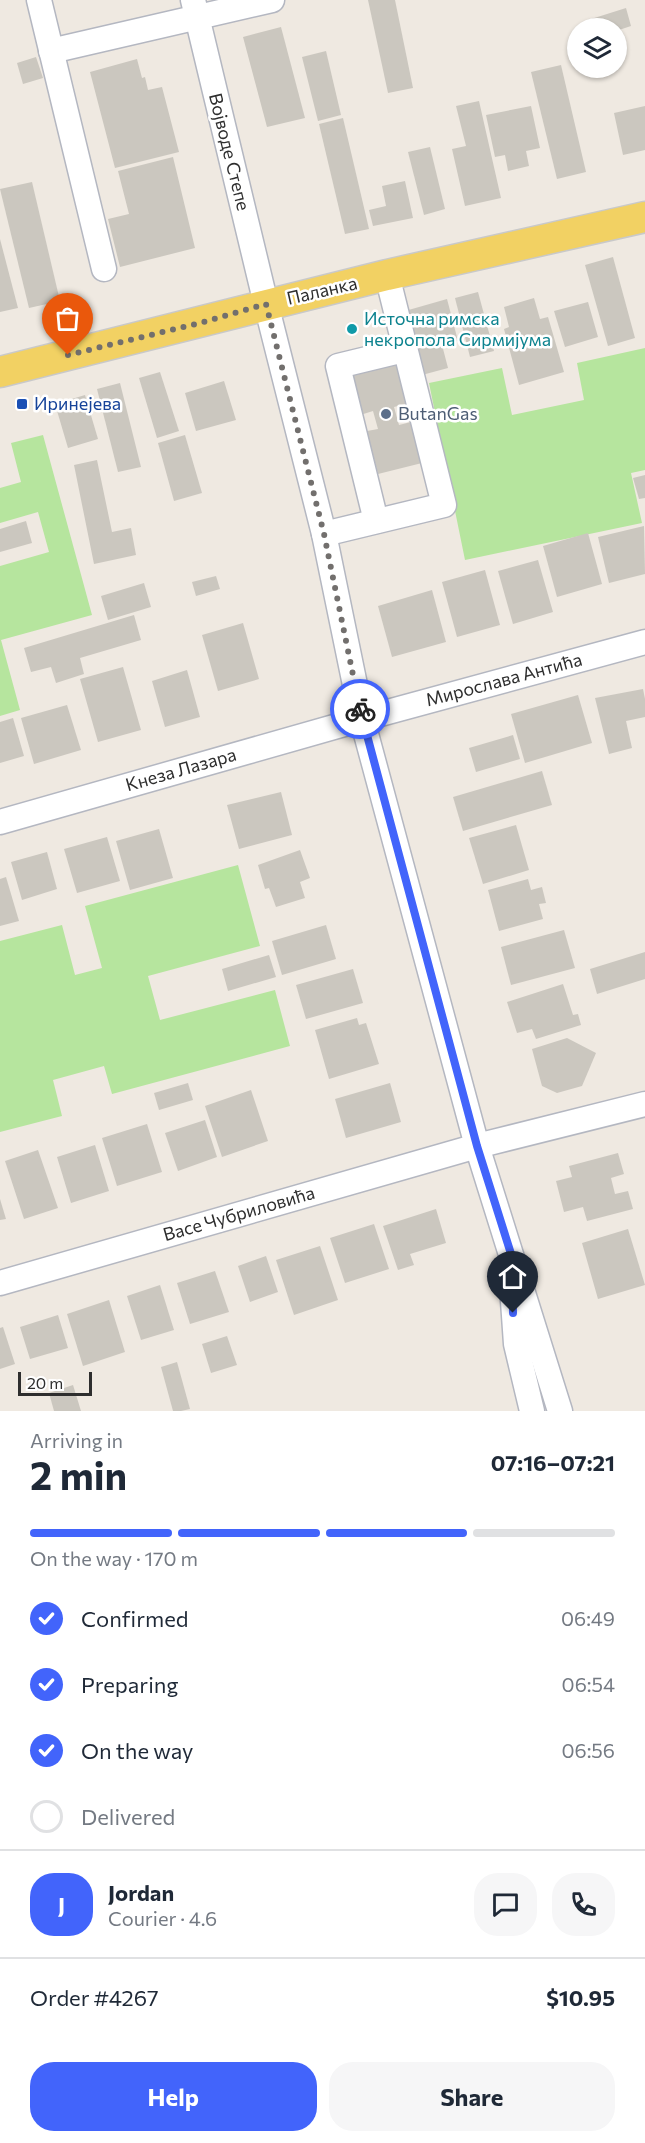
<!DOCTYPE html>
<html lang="en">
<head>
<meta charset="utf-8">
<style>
  body { margin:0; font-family:Commissioner,sans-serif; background:#f6f6f7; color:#1f2937; height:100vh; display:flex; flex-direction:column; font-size:22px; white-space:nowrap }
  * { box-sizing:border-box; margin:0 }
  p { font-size:20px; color:#747a83 }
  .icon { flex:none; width:33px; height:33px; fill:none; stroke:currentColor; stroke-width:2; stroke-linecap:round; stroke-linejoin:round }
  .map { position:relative; height:1411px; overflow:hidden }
  .sheet { display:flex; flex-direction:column; background:#fff; flex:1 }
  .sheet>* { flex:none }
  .buttons { position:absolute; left:567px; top:18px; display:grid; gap:12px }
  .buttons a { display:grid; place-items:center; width:60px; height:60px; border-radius:50%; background:#fff; box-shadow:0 2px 4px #0004; font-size:30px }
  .scale { position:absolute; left:18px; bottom:15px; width:74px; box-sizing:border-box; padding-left:6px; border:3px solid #2e2e2e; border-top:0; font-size:16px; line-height:21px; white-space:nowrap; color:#2e2e2e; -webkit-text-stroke:4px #fff; paint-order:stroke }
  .pin { position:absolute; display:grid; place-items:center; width:51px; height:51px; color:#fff; margin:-62px -26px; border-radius:50% 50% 50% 0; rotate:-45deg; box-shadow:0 0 6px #0007 }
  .pin .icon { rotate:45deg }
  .courier { position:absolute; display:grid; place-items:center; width:60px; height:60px; margin:-30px; border:4px solid #4264fb; border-radius:50%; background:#fff; color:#222; box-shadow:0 2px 8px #0007 }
  .summary em { font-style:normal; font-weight:700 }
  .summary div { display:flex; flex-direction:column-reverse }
  .summary { display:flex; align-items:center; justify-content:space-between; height:102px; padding:0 30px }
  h1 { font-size:39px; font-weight:700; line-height:45px }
  .bar { display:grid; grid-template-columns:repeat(4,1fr); gap:9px 6px; align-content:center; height:72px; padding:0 30px }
  .bar i { height:8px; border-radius:4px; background:#e0e1e3 }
  .bar .active { background:#4264fb }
  .bar p { grid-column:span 4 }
  .line { display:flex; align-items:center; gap:15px; padding:0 30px; border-top:2px solid #e0e1e3 }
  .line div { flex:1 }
  .round { display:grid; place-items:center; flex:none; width:63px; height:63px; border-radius:24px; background:#f6f6f7 }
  ol { padding:0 30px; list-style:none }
  li { display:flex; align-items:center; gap:18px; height:66px }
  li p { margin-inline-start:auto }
  li .icon { padding:6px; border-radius:50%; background:#4264fb; color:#fff; stroke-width:4 }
  li:last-child { color:#747a83 }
  li i { width:33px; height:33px; border:3px solid #e0e1e3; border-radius:50% }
  .primary-button { display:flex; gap:12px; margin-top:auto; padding:12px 30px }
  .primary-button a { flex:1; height:69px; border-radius:24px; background:#4264fb; color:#fff; font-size:24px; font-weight:700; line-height:69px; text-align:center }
  .primary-button a+a { background:#f6f6f7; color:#1f2937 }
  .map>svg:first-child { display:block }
  .green { fill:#b6e59e }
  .building { fill:#cbc7bf }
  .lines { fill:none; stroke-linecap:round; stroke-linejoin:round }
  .minor-casing { stroke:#b4b7c1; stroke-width:27 }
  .major-casing { stroke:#c9c9c9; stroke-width:33 }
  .minor { stroke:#fff; stroke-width:24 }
  .major { stroke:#f2d163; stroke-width:30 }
  .done { stroke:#726f6d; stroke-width:6; stroke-dasharray:0 10.8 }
  .route { stroke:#4264fb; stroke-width:8 }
  .culture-dot { fill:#0f9aa8; stroke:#fff; stroke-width:2 }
  .transit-dot { fill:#1a4fb4; stroke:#fff; stroke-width:2 }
  .service-dot { fill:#5c6f8a; stroke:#fff; stroke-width:2 }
  .labels { text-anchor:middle; stroke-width:5; stroke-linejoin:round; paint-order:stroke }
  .street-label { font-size:18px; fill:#2e2e2e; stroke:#fff }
  .culture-label { font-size:18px; fill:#0d838f; stroke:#fff; text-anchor:start }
  .transit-label { font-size:18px; fill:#164399; stroke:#fff; text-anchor:start }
  .service-label { font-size:18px; fill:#4e5e75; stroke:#fff; text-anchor:start }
</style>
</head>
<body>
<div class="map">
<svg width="645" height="1411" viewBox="0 0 645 1411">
  <rect width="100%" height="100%" fill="#efe9e1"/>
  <g class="green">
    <path d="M645,348V470L631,473L642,523L465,560L429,383L502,368L512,415L584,400L577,363Z"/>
    <path d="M43,435L92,615L1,640L20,710L0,716V566L49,552L38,512L0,523V488L21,482L11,443Z"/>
    <path d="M238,865L260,946L148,976L160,1020L275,990L290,1046L112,1094L104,1066L53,1080L62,1116L0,1132V941L62,925L75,975L102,968L85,906Z"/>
  </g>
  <g class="building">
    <path d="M368,0H395L413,88L388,93Z"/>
    <path d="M626,8L631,26L616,31V28H590L588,20Z"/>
    <path d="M281,27L305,118L267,127L243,37Z"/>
    <path d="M326,51L341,115L318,121L302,57Z"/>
    <path d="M36,57L43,78L23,84L17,63Z"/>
    <path d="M137,59L142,78L145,77L148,90L162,87L179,152L115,168L90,72Z"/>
    <path d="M561,65L586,172L557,179L531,72Z"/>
    <path d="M479,101L501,198L465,206L452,149L466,146L456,106Z"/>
    <path d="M531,106L540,148L526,151L529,166L508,171L505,155L495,157L486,115Z"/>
    <path d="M645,106V150L623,155L614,113Z"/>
    <path d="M343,118L369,229L345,234L319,124Z"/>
    <path d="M430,147L445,209L424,215L408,152Z"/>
    <path d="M173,157L195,248L120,267L108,219L129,214L118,171Z"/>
    <path d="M405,181L413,218L373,226L369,210L386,206L382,186Z"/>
    <path d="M32,182L60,301L29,308L0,189Z"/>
    <path d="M0,239L18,308L0,312Z"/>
    <path d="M613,257L635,338L608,346L585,265Z"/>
    <path d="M478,292L494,351L470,357L455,298Z"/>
    <path d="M534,298L540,319L548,317L564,372L519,385L504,329L509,327L504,307Z"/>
    <path d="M447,299L458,341L442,345L448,368L422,375L405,311Z"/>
    <path d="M588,302L598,337L565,347L554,311Z"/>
    <path d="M402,358L413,402L394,407L399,425L411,422L422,463L378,474L367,431L378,429L373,411L357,416L346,373Z"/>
    <path d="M160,372L179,431L157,438L139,378Z"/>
    <path d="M224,381L236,420L196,431L185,393Z"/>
    <path d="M120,383L141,467L118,472L97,389Z"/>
    <path d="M85,395L98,439L68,448L55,404Z"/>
    <path d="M185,435L202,493L174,501L158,443Z"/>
    <path d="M97,460L112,532L131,528L136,555L94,564L74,465Z"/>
    <path d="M645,475V498L639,499L633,478Z"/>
    <path d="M26,521L32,543L0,552V529Z"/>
    <path d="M644,526L645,574L609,583L598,537Z"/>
    <path d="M588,533L602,584L557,597L543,546Z"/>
    <path d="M538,560L553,612L513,624L498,571Z"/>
    <path d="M485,570L500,625L457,637L442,582Z"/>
    <path d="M216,576L220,589L196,596L192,582Z"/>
    <path d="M144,583L151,607L108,620L101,596Z"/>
    <path d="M432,590L446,642L392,657L378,606Z"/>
    <path d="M134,615L141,640L80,658L84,674L56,683L51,667L31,672L24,648Z"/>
    <path d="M243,623L259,679L218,691L202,635Z"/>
    <path d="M123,667L141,730L98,742L80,679Z"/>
    <path d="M187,670L200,717L165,727L152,681Z"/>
    <path d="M643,689L645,699V717L626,721L632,748L609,754L595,698Z"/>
    <path d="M578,695L592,743L525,763L511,714Z"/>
    <path d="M67,705L81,750L34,764L21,718Z"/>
    <path d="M13,718L24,756L0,763V722Z"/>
    <path d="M513,735L520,759L476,772L469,748Z"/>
    <path d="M542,771L552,805L463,831L453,797Z"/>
    <path d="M281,792L292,835L239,849L227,805Z"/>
    <path d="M516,825L529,870L483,884L469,838Z"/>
    <path d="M159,829L173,878L130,890L116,841Z"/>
    <path d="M107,837L120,881L77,893L64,849Z"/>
    <path d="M300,850L310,878L300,882L305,898L276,907L269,888L265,889L258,865Z"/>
    <path d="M47,852L57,889L22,900L11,862Z"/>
    <path d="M6,877L19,921L0,926V879Z"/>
    <path d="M528,879L531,890L542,887L546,903L539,904L543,919L499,931L488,890Z"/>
    <path d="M326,925L336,959L282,975L272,941Z"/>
    <path d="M564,930L575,968L511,985L501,947Z"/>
    <path d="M645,952V979L597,994L590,969Z"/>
    <path d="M269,955L276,977L228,991L222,969Z"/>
    <path d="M353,969L363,1003L306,1019L296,985Z"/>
    <path d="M563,984L573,1015L578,1014L581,1025L536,1039L532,1029L517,1033L507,1002Z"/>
    <path d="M357,1018L359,1025L366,1023L379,1064L329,1079L315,1030Z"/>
    <path d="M567,1038L596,1053L582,1086L557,1093L542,1086L532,1049Z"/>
    <path d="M188,1083L193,1100L159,1110L154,1093Z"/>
    <path d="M390,1083L401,1122L346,1138L335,1099Z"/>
    <path d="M251,1090L268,1141L222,1157L205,1106Z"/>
    <path d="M205,1120L217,1157L178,1171L165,1133Z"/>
    <path d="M147,1124L162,1172L117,1186L102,1138Z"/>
    <path d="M95,1145L109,1191L71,1203L57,1157Z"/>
    <path d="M38,1150L58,1208L24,1219L5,1161Z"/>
    <path d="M618,1153L624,1174L611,1178L615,1194L628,1191L633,1209L587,1221L583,1207L564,1212L556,1181L572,1177L569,1166Z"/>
    <path d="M0,1199L6,1219L0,1220Z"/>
    <path d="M436,1209L446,1243L410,1254L414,1265L398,1270L383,1226Z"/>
    <path d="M374,1224L389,1269L345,1283L330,1238Z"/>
    <path d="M628,1229L645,1285L598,1299L582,1243Z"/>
    <path d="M320,1246L338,1300L294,1315L276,1260Z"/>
    <path d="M266,1256L278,1292L250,1302L238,1266Z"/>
    <path d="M215,1271L229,1312L190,1324L177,1283Z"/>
    <path d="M160,1285L174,1330L141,1340L127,1296Z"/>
    <path d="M109,1300L125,1352L83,1366L67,1314Z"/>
    <path d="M58,1315L68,1348L30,1359L20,1327Z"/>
    <path d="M3,1327L15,1364L0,1369V1328Z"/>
    <path d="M227,1336L237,1365L211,1373L202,1344Z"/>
    <path d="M177,1362L190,1409L181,1411H173L161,1367Z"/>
    <path d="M73,1385L81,1411H54L49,1393Z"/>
  </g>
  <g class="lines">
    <defs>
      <g id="minor">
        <path d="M39,0L104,269"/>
        <path d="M193,0L266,304L324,534L362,719L477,1146L560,1411"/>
        <path d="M51,51L272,0"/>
        <path d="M376,521L338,366L404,350"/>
        <path d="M324,534L444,505L387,275"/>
        <path d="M0,822L362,719L645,642"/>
        <path d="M0,1283L477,1146L645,1104"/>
        <path d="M512,1287L516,1344L532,1411"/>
      </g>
      <path id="major" d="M0,372L387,275L645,217"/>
    </defs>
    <use href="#minor" class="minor-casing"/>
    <use href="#major" class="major-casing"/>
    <use href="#minor" class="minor"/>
    <use href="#major" class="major"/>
  </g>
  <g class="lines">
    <path class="done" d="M68,355L200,323L266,304L324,534L360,709"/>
    <path class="route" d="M360,709L477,1146L512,1257L513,1313"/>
  </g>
  <circle class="culture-dot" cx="352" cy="329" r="6"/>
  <rect class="transit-dot" x="16" y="398" width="12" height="12" rx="3"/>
  <circle class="service-dot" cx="386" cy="414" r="6"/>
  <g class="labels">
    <g class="street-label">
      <text transform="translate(229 152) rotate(76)" y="6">Војводе Степе</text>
      <text transform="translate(322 291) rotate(-13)" y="6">Паланка</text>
      <text transform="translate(504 680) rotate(-15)" y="6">Мирослава Антића</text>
      <text transform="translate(181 770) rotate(-16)" y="6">Кнеза Лазара</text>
      <text transform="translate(239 1214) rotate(-16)" y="6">Васе Чубриловића</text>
    </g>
    <g class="culture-label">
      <text x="364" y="325">Источна римска<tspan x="364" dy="21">некропола Сирмијума</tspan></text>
    </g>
    <g class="transit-label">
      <text x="34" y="410">Иринејева</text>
    </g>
    <g class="service-label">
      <text x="398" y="420">ButanGas</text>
    </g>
  </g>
</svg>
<div class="buttons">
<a><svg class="icon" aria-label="layers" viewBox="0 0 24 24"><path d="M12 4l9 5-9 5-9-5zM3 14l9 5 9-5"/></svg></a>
</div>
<div class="scale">20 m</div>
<div class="pin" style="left:68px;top:355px;background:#ea580c"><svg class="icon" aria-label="bag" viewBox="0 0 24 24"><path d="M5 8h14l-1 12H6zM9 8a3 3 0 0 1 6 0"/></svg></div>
<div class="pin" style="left:513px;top:1313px;background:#1f2937"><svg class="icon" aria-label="home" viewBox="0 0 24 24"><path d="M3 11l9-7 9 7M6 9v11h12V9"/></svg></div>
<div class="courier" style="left:360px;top:709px"><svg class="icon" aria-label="bike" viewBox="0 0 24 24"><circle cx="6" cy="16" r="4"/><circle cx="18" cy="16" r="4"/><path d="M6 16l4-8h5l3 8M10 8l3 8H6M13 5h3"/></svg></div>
</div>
<section class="sheet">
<div class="summary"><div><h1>2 min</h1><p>Arriving in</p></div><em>07:16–07:21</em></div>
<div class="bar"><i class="active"></i><i class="active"></i><i class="active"></i><i></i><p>On the way · 170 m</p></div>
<ol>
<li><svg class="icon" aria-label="check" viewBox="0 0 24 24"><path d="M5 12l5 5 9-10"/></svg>Confirmed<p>06:49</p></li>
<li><svg class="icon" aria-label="check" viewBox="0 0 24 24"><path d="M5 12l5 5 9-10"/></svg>Preparing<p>06:54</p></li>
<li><svg class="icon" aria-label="check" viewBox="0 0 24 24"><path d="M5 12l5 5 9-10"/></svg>On the way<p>06:56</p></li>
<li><i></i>Delivered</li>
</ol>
<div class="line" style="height:108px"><b class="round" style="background:#4264fb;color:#fff">J</b><div><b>Jordan</b><p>Courier · 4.6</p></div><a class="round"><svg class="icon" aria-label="chat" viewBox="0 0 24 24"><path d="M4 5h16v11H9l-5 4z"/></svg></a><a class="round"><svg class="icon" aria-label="phone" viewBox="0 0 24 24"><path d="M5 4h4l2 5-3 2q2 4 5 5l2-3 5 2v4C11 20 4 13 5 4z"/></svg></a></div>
<div class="line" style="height:78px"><div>Order #4267</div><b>$10.95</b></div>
<div class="primary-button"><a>Help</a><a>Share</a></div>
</section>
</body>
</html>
